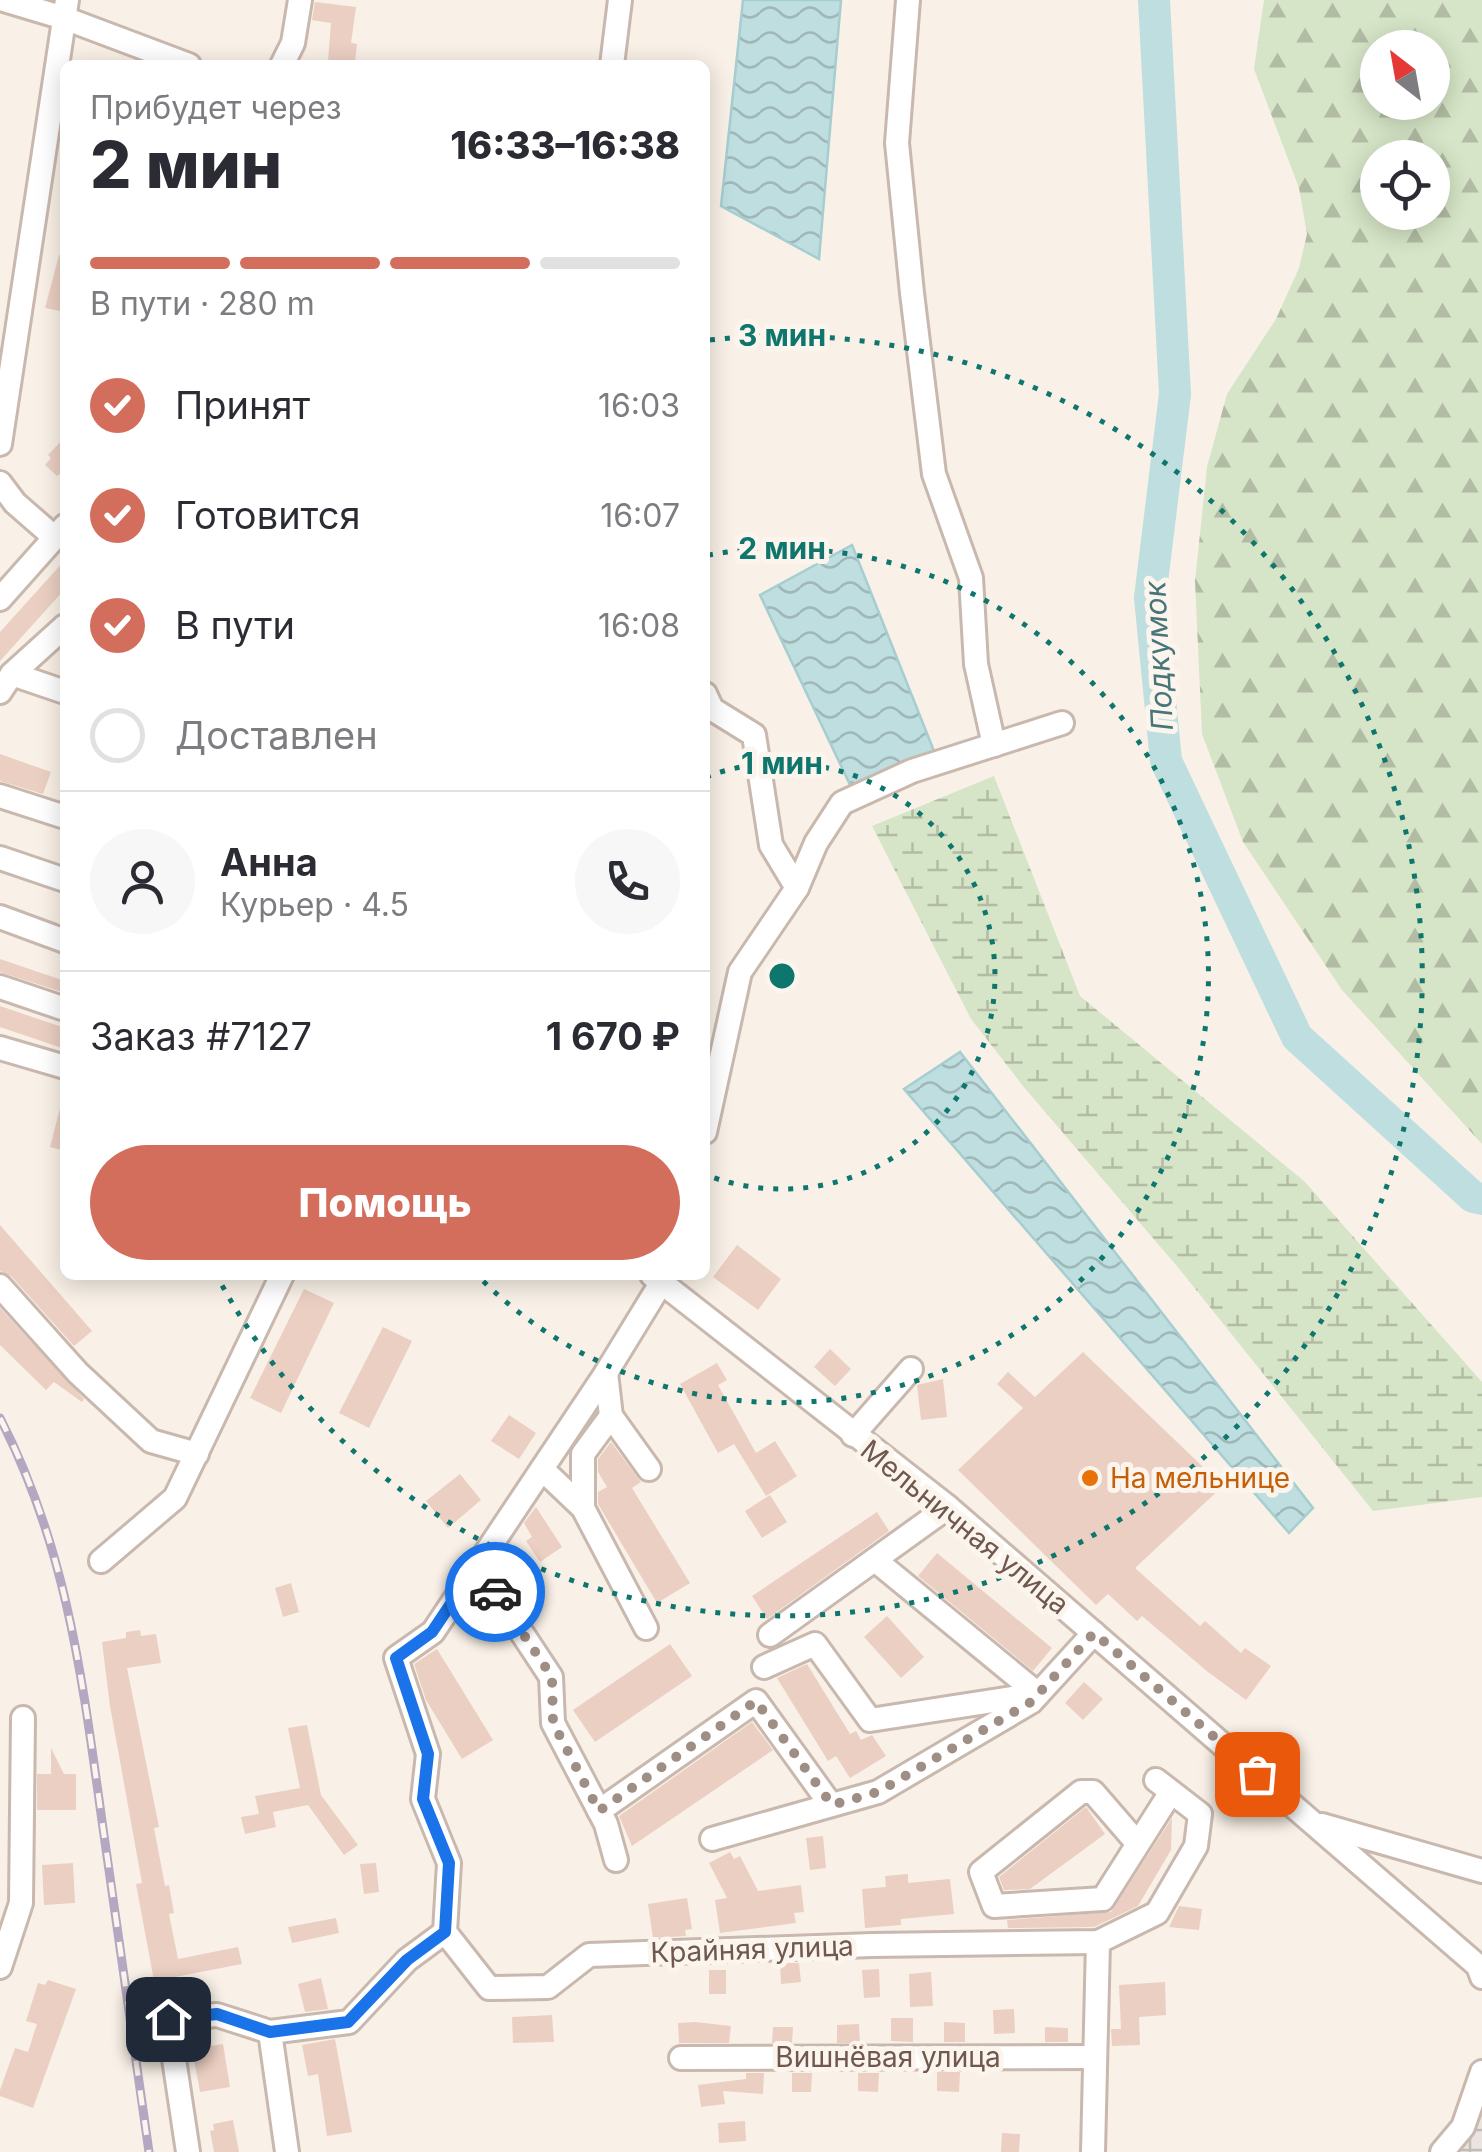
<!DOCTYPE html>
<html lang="ru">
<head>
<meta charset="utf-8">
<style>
  body { margin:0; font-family:Inter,sans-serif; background:#f7f7f7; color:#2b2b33; height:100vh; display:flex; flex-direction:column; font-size:38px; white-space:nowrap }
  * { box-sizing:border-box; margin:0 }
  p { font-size:32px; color:#7c7c81 }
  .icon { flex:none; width:55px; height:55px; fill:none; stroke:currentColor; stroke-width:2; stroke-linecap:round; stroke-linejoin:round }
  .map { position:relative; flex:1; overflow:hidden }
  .details { position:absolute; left:60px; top:60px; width:650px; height:1220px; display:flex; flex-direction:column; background:#fff; border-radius:15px; box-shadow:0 5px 25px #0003 }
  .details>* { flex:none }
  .needle { width:65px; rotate:329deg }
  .fabs { position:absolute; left:1360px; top:30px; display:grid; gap:20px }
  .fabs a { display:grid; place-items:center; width:90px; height:90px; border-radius:50%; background:#fff; box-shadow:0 5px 25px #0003; font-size:50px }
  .pin { position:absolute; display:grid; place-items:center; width:85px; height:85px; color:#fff; margin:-42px; border-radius:20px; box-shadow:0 5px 15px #0006 }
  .courier { position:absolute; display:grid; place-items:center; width:100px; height:100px; margin:-50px; border:8px solid #1a73e8; border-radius:50%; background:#fff; color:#222; box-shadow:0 2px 12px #0007 }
  .headline em { font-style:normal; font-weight:800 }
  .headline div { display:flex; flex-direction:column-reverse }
  .headline { display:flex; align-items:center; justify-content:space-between; height:170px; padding:0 30px }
  h1 { font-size:65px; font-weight:800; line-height:75px }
  .bar { display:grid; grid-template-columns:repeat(4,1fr); gap:15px 10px; align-content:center; height:120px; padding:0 30px }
  .bar i { height:12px; border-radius:8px; background:#e1e1e2 }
  .bar .selected { background:#d36d5c }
  .bar p { grid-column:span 4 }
  .line { display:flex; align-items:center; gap:25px; padding:0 30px; border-top:2px solid #e1e1e2 }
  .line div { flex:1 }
  .round { display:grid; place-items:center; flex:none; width:105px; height:105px; border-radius:52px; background:#f7f7f7 }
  ol { padding:0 30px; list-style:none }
  li { display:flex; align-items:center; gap:30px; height:110px }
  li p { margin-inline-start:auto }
  li .icon { padding:10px; border-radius:50%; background:#d36d5c; color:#fff; stroke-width:4 }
  li:last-child { color:#7c7c81 }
  li i { width:55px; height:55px; border:5px solid #e1e1e2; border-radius:50% }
  .action { display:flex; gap:20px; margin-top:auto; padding:20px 30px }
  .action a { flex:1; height:115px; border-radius:60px; background:#d36d5c; color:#fff; font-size:40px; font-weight:800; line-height:115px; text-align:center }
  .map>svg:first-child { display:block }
  .industrial { fill:url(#industrial-grid) }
  .forest { fill:url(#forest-firs); fill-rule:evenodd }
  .wetland { fill:url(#wetland-marsh) }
  .water { fill:url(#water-waves); stroke:#a6cdd0; stroke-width:2.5 }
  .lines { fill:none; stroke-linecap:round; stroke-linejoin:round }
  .river { stroke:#bedee0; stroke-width:32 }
  .building { fill:#ebcfc2 }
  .minor-casing { stroke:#c9b8ae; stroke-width:28 }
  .minor { stroke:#fff; stroke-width:22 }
  .rail-casing { stroke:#b3a7c1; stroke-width:9 }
  .rail { stroke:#fcf5ed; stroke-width:5; stroke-dasharray:15; stroke-linecap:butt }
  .done { stroke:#9f8e84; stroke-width:10; stroke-dasharray:0 18 }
  .route { stroke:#1a73e8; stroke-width:12 }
  .ring { fill:none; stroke:#0f766e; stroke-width:5; stroke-dasharray:5 10 }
  .food-dot { fill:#e8710a; stroke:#fcf5ed; stroke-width:4 }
  .labels { text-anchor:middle; stroke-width:10; stroke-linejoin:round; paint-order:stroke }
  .food-label { font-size:28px; fill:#c56008; stroke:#fcf5ed; text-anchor:start }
  .street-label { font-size:28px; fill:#6f584f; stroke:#fcf5ed }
  .water-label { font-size:30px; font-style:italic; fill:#487579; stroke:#fcf5ed }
  .centre { fill:#0f766e; stroke:#fcf5ed; stroke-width:5 }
  .ring-label { font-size:30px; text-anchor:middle; font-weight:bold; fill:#0f766e; stroke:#fcf5ed; stroke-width:10; stroke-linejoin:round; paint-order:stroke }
</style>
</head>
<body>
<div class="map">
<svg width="1482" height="2152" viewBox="0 0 1482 2152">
  <defs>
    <pattern id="industrial-grid" width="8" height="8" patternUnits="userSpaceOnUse" patternTransform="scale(2.5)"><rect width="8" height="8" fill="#eae4e0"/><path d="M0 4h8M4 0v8" fill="none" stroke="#c2bcb8"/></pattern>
    <pattern id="forest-firs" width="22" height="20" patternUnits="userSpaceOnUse" patternTransform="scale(2.5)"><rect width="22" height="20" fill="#d6e5c7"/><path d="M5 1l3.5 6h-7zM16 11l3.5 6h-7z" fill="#b2bca4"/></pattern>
    <pattern id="wetland-marsh" width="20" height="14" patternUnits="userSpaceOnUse" patternTransform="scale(2.5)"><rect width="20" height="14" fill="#d6e5c7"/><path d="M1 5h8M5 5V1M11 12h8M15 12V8" fill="none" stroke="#b2bca4"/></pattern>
    <pattern id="water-waves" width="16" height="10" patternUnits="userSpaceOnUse" patternTransform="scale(2.5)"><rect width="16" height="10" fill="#bedee0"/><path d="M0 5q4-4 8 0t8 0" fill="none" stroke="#9fb7b8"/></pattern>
  </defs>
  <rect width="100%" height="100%" fill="#f9f1e7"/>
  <path class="industrial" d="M1482,2084V2152H1459Z"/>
  <path class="forest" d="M1264,0H1482V1144L1342,990L1243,842L1202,734L1195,581L1207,467L1227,394L1276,319L1299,268L1307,234L1299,188L1254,69ZM1378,48H1432V102H1378ZM1378,158H1432V212H1378Z"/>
  <path class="wetland" d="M994,776L1080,996L1304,1181L1482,1382V1497L1373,1511L1181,1271L1023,1086L971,1019L872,826Z"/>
  <g class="water">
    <path d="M743,0H841L819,259L721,206Z"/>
    <path d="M852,545L934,751L852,789L760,595Z"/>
    <path d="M960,1052L1313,1508L1289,1533L904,1089Z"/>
  </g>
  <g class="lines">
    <path class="river" d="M1154,0L1175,394L1150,598L1166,761L1297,1037L1473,1197L1482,1199"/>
  </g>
  <g class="building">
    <path d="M315,2L356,7L351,43L357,44L355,63L328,61L331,23L312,20Z"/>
    <path d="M59,255L65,256V312L45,308Z"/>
    <path d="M65,437V471L57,476L45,465L51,458L48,455Z"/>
    <path d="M65,560V589L0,661V632Z"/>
    <path d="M0,754L51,772L43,794L0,781Z"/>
    <path d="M0,959L65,981V993L0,972Z"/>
    <path d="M0,1006L65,1028V1049L0,1027Z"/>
    <path d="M60,1108L65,1109V1151L50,1147Z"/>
    <path d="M0,1225L92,1331L74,1346L11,1276L0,1271Z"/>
    <path d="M737,1245L781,1279L758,1310L713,1277Z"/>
    <path d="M304,1289L334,1303L281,1413L250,1398Z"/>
    <path d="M0,1308L84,1399L82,1402L54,1382L46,1390L0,1345Z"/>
    <path d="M383,1327L412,1341L369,1428L339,1413Z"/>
    <path d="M830,1349L851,1369L835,1386L814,1367Z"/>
    <path d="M1083,1352L1223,1486L1135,1568L1200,1626L1205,1621L1241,1653L1245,1648L1271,1666L1246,1700L1208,1672L1142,1616L1137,1621L1108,1594L1096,1605L958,1470L1023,1408L997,1384L1008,1372L1035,1397Z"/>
    <path d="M717,1363L727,1380L718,1385L756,1453L775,1441L797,1476L766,1496L734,1444L718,1453L680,1384Z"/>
    <path d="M943,1379L947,1417L921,1420L917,1385Z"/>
    <path d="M509,1415L536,1433L519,1459L491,1441Z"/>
    <path d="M611,1442L641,1482L632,1488L690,1583L657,1603L598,1504V1492L607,1487L598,1472V1459Z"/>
    <path d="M460,1474L481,1500L448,1528L426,1501Z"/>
    <path d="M770,1495L787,1522L762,1538L745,1511Z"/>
    <path d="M536,1507L562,1547L540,1562L526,1541L532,1537L524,1523Z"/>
    <path d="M877,1512L889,1531L767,1619L752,1596Z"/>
    <path d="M937,1553L1052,1648L1033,1671L918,1576Z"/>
    <path d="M291,1583L299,1612L283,1617L275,1588Z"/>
    <path d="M887,1616L924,1657L901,1678L864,1637Z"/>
    <path d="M140,1630L141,1636L156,1634L161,1663L127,1668L159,1827L154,1828L165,1886L169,1885L174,1913L169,1914L178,1959L238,1947L242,1964L154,1981L136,1884L142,1883L110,1706L102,1642L126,1638V1632Z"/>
    <path d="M670,1644L692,1676L595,1742L573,1710Z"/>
    <path d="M437,1649L493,1740L462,1759L426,1700L414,1664Z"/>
    <path d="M807,1664L850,1734L856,1731L861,1740L872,1735L886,1756L850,1778L836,1756L828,1761L777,1678Z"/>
    <path d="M1084,1682L1103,1699L1083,1720L1065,1703Z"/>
    <path d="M752,1722L773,1750L632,1846L619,1816Z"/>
    <path d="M307,1725L321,1795L358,1845L344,1855L308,1805L273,1812L276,1827L245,1834L241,1817L259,1814L255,1796L300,1788L288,1728Z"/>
    <path d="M51,1748L64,1774H76V1810H37V1774H51Z"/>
    <path d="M1086,1807L1105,1834L1030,1889L1004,1890L999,1877Z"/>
    <path d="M1172,1818L1171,1850L1138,1906L1094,1927L1008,1928L1007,1920L1111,1912Z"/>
    <path d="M823,1836L826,1868L810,1870L806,1838Z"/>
    <path d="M730,1852L734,1859L740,1856L758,1891L801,1885L804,1912L794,1913L796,1923L720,1933L715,1900L727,1898L709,1863Z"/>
    <path d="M73,1863L75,1903L44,1905L42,1865Z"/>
    <path d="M376,1863L379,1892L364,1894L360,1864Z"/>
    <path d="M908,1874V1883L950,1879L954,1914L901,1919V1925L865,1928L862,1889L886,1887L885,1876Z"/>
    <path d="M687,1898L692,1929L685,1930L686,1936L653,1938L648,1904Z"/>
    <path d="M1179,1906L1202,1909L1199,1930L1169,1927Z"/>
    <path d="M336,1918L339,1933L292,1943L288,1927Z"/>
    <path d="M780,1963H799L801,1982L781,1984Z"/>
    <path d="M879,1969L880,1997L864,1998L862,1970Z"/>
    <rect x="709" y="1970" width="17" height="24"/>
    <path d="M931,1972L933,2006L910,2007L909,1974Z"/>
    <path d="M321,1978L328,2009L305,2012L298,1984Z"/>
    <path d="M48,1980L76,1989L33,2108L0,2096V2090L15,2048L28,2052L37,2024L26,2021L38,1983L45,1985Z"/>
    <path d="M1165,1982L1166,2015L1139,2017L1140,2045L1112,2046L1111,2029H1121L1119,1985Z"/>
    <path d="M1014,2009L1015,2033L994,2034L993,2010Z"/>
    <path d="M552,2015L554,2042L513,2043L512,2017Z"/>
    <path d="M891,2018H913V2042L891,2041Z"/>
    <path d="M695,2022L731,2026L729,2043H679L678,2023Z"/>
    <path d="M944,2022L965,2023V2042H944Z"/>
    <path d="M859,2024L860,2043H837V2025Z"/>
    <path d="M773,2027H793L792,2043H772Z"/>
    <path d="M1045,2027L1068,2028V2042H1045Z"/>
    <path d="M335,2039L352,2132L327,2136L318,2074L308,2076L302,2045Z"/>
    <path d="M223,2044L230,2087L200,2092L192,2049Z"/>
    <path d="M937,2072H960L959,2092L937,2091Z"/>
    <path d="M746,2073H764L763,2094L723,2091L725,2104L701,2107L698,2085L746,2079Z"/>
    <path d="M792,2073H812L811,2092H792Z"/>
    <path d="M858,2073H879L878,2092L858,2091Z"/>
    <path d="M233,2120L239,2152H214L210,2131L214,2130L213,2124Z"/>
    <path d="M745,2121L746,2141L719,2143L718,2123Z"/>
    <path d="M1002,2133L1020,2134L1019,2152H1001Z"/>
  </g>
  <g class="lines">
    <defs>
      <g id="minor">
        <path d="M4,0L64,18L189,65"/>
        <path d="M908,0L897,143L912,293L934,474L971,578L976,664L994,745"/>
        <path d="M282,65L293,43L300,0"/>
        <path d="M612,65L620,0"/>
        <path d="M0,444L67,0"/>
        <path d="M0,483L15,503L54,537"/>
        <path d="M0,599L65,526"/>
        <path d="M12,674L65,692"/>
        <path d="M0,692L12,674L65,626"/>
        <path d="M705,694L712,709L754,735L771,845L797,888"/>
        <path d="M0,796L65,817"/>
        <path d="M0,858L65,880"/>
        <path d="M0,917L65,941"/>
        <path d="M0,987L65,1009"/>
        <path d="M0,1048L65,1067"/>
        <path d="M705,1132L740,972L797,888L816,843L842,803L912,771L1062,723"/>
        <path d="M652,1275L948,1507L1478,1966L1482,1977"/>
        <path d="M0,1286L78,1373L151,1441L197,1454"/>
        <path d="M611,1416L649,1469"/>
        <path d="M853,1435L911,1369"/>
        <path d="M542,1469L583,1508L646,1628"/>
        <path d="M583,1508V1454L611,1416L606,1373"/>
        <path d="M101,1561L175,1498L282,1275"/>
        <path d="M477,1565L551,1677L553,1723L606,1824L616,1860"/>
        <path d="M770,1635L948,1507"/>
        <path d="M764,1667L815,1644L870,1720L1038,1694L875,1560"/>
        <path d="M599,1811L756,1701L831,1805"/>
        <path d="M1322,1825L1482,1871"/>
        <path d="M712,1839L878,1792L1031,1702L1094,1633"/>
        <path d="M1138,1844L1093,1792H1081L981,1872L994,1906L1103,1899L1171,1792"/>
        <path d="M445,1932L489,1988L548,1987L589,1955L872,1945L1098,1942L1157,1913L1196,1846L1200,1814L1156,1780"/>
        <path d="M445,1932L449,1863L423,1799L428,1754L396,1658L433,1632L606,1373L666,1275"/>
        <path d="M0,1967L21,1903L23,1718"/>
        <path d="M270,2032L287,2152"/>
        <path d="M681,2058L1095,2057"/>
        <path d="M188,2152L168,2019L217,2015L270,2032L349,2022L407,1960L445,1932"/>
        <path d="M1093,2152L1098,1942"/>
        <path d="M1442,2152L1463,2127L1482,2072"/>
      </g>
    </defs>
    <use href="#minor" class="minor-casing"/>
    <use href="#minor" class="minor"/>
    <defs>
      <path id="rail" d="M0,1418C67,1549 82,1677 102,1821C118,1931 133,2042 149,2152"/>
    </defs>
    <use href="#rail" class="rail-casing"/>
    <use href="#rail" class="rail"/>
  </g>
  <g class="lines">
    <path class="done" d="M495,1592L552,1677L553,1723L599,1811L756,1701L832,1805L878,1792L1031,1702L1094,1633L1257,1774"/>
    <path class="route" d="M168,2019L217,2014L270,2032L348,2022L407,1960L445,1932L449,1863L423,1799L428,1754L396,1658L432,1632L477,1565L495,1592"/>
  </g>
  <g class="ring">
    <path d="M706 777A213 213 0 1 1 706 1175"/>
    <path d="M708 555A427 427 0 1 1 477 1275"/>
    <path d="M710 340A640 640 0 1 1 217 1276"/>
  </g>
  <circle class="food-dot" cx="1090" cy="1478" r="10"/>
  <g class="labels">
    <g class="food-label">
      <text x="1110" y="1488">На мельнице</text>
    </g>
    <g class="street-label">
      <text transform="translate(965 1527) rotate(39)" y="10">Мельничная улица</text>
      <text transform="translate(752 1949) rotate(-2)" y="10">Крайняя улица</text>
      <text x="888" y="2067">Вишнёвая улица</text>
    </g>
    <g class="water-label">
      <text transform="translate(1159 656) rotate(-93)" y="10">Подкумок</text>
    </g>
  </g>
  <circle cx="782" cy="976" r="15" class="centre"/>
  <g class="ring-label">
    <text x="782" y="346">3 мин</text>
    <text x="782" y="559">2 мин</text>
    <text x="782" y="774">1 мин</text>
  </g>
</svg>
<div class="fabs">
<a><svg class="needle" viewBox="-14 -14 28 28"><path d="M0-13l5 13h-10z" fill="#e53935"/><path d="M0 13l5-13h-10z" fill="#7c7c81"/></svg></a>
<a><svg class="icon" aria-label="locate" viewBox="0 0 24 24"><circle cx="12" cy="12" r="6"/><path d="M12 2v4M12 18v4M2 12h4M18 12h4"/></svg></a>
</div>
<div class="pin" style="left:1257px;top:1774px;background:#ea580c"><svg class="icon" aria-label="bag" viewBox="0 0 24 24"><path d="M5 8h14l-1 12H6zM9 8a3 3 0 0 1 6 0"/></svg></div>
<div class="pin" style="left:168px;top:2019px;background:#1f2937"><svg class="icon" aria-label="home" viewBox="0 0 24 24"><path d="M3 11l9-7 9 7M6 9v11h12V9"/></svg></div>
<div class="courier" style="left:495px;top:1592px"><svg class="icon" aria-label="car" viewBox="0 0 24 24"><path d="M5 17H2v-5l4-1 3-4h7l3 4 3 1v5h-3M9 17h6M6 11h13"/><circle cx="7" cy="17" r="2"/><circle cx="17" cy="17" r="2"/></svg></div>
<section class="details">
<div class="headline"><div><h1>2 мин</h1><p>Прибудет через</p></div><em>16:33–16:38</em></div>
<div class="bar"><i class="selected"></i><i class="selected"></i><i class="selected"></i><i></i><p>В пути · 280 m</p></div>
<ol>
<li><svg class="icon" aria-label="check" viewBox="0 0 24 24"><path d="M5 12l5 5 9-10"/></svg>Принят<p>16:03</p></li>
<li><svg class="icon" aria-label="check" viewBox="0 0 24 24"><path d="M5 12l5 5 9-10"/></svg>Готовится<p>16:07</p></li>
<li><svg class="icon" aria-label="check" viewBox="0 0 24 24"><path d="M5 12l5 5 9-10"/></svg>В пути<p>16:08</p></li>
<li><i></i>Доставлен</li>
</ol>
<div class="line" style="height:180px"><a class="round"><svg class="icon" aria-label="person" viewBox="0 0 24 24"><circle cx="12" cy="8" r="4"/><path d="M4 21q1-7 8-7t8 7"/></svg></a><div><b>Анна</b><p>Курьер · 4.5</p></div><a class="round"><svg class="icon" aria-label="phone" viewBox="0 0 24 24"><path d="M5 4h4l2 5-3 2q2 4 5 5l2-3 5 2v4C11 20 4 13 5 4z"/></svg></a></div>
<div class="line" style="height:130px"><div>Заказ #7127</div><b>1 670 ₽</b></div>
<div class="action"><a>Помощь</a></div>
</section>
</div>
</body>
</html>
